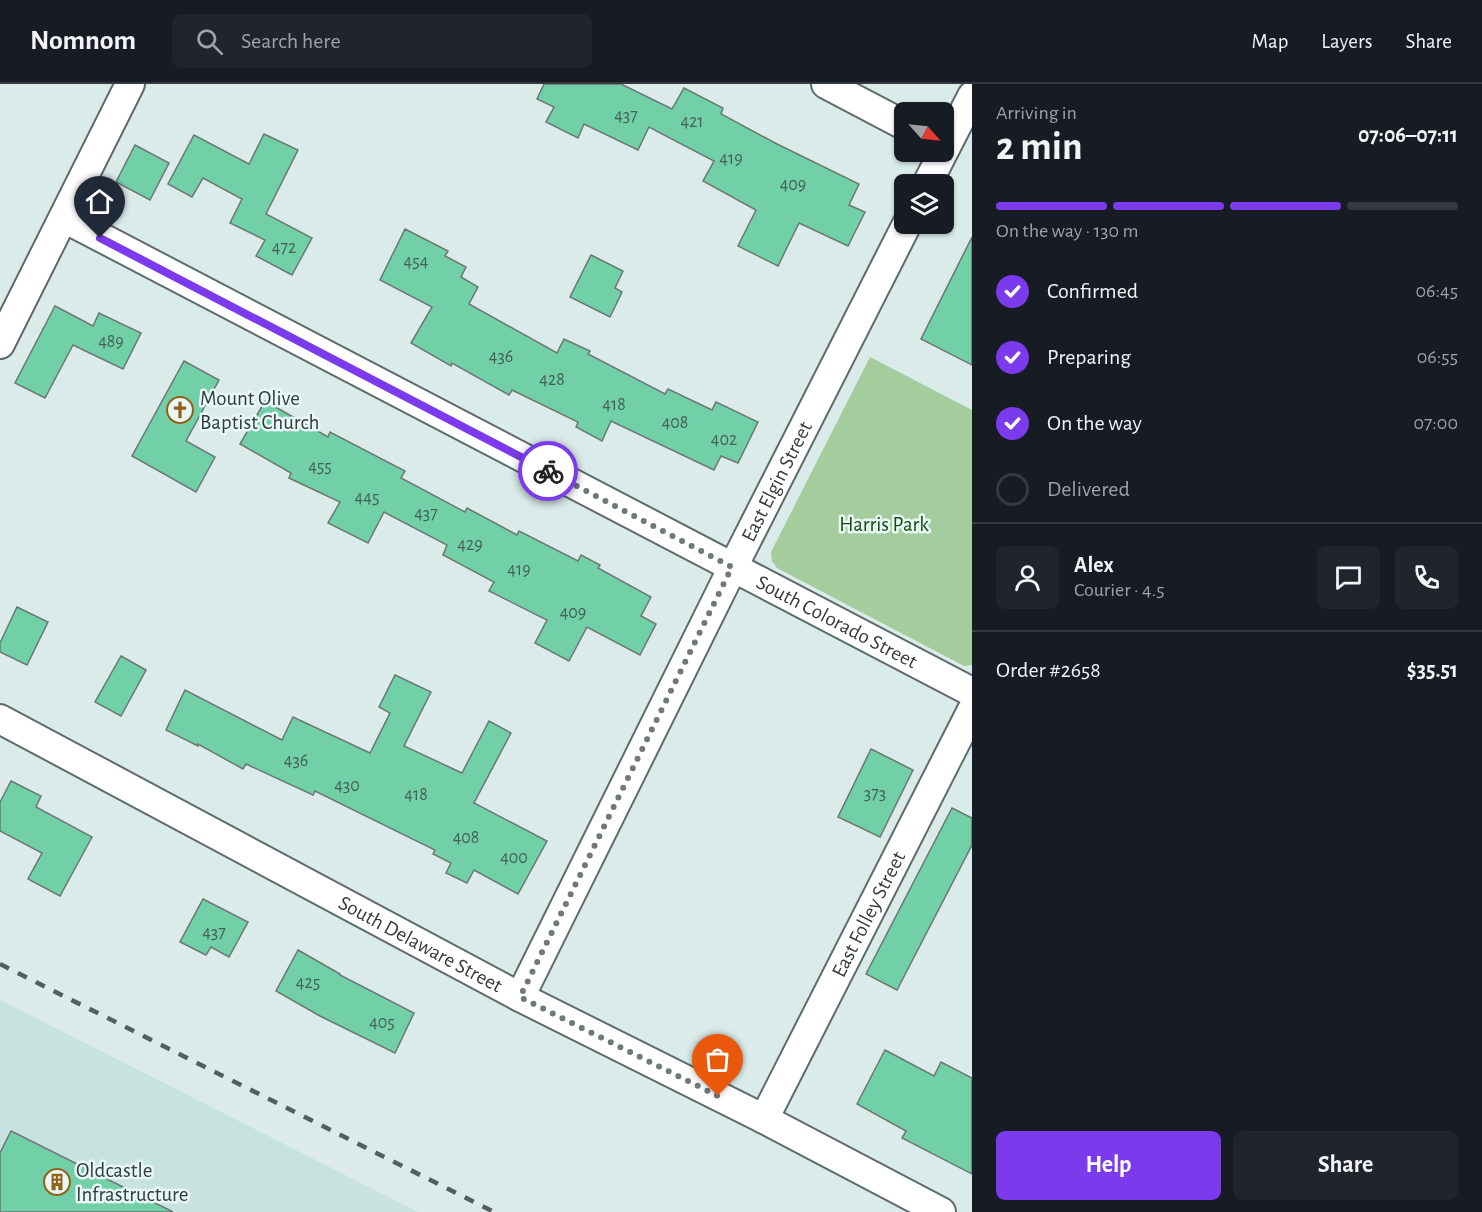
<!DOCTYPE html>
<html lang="en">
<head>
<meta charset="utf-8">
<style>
  body { margin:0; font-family:"Alegreya Sans",sans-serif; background:#20242c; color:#f1f3f6; height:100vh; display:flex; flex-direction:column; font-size:22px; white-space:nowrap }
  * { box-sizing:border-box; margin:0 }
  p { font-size:20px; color:#9ea1a6 }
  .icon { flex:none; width:33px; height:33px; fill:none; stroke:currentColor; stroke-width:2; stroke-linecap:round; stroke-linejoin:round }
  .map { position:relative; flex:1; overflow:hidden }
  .drawer { display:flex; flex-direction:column; background:#171b24; width:510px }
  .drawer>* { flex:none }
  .needle { width:39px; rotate:117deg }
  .buttons { position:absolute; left:894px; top:18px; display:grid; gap:12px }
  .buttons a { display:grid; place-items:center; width:60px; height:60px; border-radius:9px; background:#171b24; box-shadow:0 2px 4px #0004; font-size:30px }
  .pin { position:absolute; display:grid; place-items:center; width:51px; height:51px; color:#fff; margin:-62px -26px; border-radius:50% 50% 50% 0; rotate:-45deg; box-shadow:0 0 6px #0007 }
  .pin .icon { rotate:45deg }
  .courier { position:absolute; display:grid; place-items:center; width:60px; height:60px; margin:-30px; border:4px solid #7c3aed; border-radius:50%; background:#fff; color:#222; box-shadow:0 2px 8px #0007 }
  .overview em { font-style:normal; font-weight:700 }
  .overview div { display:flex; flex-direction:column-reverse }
  .overview { display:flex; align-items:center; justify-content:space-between; height:102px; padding:0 24px }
  h1 { font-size:39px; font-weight:700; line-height:45px }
  .bar { display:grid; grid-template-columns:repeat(4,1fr); gap:9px 6px; align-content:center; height:72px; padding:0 24px }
  .bar i { height:8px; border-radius:4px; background:#363941 }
  .bar .on { background:#7c3aed }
  .bar p { grid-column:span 4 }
  .line { display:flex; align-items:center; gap:15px; padding:0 24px; border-top:2px solid #363941 }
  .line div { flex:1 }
  .round { display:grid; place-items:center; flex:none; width:63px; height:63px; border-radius:9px; background:#20242c }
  ol { padding:0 24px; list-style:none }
  li { display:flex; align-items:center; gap:18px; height:66px }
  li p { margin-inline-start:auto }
  li .icon { padding:6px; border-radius:50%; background:#7c3aed; color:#fff; stroke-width:4 }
  li:last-child { color:#9ea1a6 }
  li i { width:33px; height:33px; border:3px solid #363941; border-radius:50% }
  .primary-button { display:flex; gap:12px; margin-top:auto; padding:12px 24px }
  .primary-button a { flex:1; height:69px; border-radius:9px; background:#7c3aed; color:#fff; font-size:24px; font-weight:700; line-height:69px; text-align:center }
  .primary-button a+a { background:#20242c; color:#f1f3f6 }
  header { display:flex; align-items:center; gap:36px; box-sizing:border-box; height:84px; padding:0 30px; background:#171b24; border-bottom:2px solid #363941 }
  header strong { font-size:28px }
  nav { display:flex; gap:33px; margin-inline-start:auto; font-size:21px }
  .search { width:420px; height:54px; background:#20242c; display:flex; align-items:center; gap:15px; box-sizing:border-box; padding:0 21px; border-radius:9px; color:#9ea1a6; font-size:22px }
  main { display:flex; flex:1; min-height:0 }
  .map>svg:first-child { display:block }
  .built { fill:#c7e2df }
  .green { fill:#a4cc9c }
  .building { fill:#71d0a8; stroke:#6b7872; stroke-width:1.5 }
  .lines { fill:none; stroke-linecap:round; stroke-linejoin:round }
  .minor-casing { stroke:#5d6c6a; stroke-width:32 }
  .minor { stroke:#fff; stroke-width:28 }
  .rail { stroke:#555e5e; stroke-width:4.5; stroke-dasharray:10 10; stroke-linecap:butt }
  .done { stroke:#6e7978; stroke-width:6; stroke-dasharray:0 10.8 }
  .route { stroke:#7c3aed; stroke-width:8 }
  .labels { text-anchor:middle; stroke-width:5; stroke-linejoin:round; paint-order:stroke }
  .number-label { font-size:18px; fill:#436056 }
  .poi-label { font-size:21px; fill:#343b3b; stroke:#e7f8f6; text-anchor:start }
  .street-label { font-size:21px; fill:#343b3b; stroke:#e7f8f6 }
  .park-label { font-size:21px; fill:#174d0b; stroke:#e7f8f6 }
</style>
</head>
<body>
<header>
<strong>Nomnom</strong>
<div class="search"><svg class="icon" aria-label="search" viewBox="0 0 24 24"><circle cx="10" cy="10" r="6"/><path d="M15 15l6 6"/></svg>Search here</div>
<nav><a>Map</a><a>Layers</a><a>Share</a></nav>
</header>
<main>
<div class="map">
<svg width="972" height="1128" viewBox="0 0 972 1128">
  <rect width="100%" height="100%" fill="#daebe9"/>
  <path class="built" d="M0,916L418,1128H0Z"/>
  <path class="green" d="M870,273L972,326V581L964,582L777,484L772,477L771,468Z"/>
  <g class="building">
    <path d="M544,0H621L672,25L684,4L723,24L721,30L777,60L859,100L849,121L865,128L848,162L799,139L778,182L738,162L756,126L703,97L714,77L649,43L638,66L584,40L578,54L546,38L554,23L537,15Z"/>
    <path d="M264,50L298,66L266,130L312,154L292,191L256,172L265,156L230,139L242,115L203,94L192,113L168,100L194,51L249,80Z"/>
    <path d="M135,61L169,79L150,116L116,98Z"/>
    <path d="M405,145L448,167L445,172L466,183L461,193L478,203L469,220L557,269L564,255L590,267L588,270L665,310L668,305L712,326L716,318L758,338L738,379L721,372L714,386L611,337L602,357L576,343L578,338L512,306L509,311L452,279L451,282L411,259L432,223L380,196Z"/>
    <path d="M972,153V281L921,255Z"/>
    <path d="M591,171L623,187L615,204L622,208L610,233L570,213Z"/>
    <path d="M55,222L93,242L99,229L141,249L123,285L73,261L45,314L15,299Z"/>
    <path d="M184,277L219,296L186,357L215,373L196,408L132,372Z"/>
    <path d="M265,317L328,353L330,348L405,387L401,394L465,428L467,424L517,451L519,447L578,477L581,471L600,481L598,484L651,513L641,532L656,540L640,571L587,543L569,577L535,559L547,536L489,507L494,498L443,471L447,461L384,428L368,459L328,439L340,418L289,394L291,389L240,360Z"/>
    <path d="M17,523L48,538L27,581L0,568V559Z"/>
    <path d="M121,572L146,586L121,632L95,618Z"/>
    <path d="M395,591L431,608L404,662L462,689L489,637L511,649L474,719L547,757L518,810L474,786L467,799L446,789L451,779L433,770L435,766L315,707L313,711L246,680L243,685L198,660V662L166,646L185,606L282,656L293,633L370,669L390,629L379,623Z"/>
    <path d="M871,665L913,686L880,753L838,733Z"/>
    <path d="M11,697L41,712L36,723L92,753L60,812L28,795L42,769L0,747V718Z"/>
    <path d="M952,724L972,734V761L897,906L866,890Z"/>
    <path d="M203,815L248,838L229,873L211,863L206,871L180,858Z"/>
    <path d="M298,866L340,890V891L414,929L395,969L320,932L276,907Z"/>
    <path d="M885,966L934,992L941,978L972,994V1090L902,1054L906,1047L857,1020Z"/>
    <path d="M11,1047L173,1128H0V1069Z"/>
  </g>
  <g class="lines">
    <defs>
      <g id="minor">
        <path d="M826,0L904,41"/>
        <path d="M927,100L972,12"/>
        <path id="s1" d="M64,134L972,608"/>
        <path d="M0,260L130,0"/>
        <path id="s2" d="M0,635L520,913L764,1035L941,1128"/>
        <path id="s3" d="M520,913L733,483L907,140"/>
        <path id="s4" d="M764,1035L972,626"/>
      </g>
    </defs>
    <use href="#minor" class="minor-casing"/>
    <use href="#minor" class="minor"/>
    <path class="rail" d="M0,880L494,1128"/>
  </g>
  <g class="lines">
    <path class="done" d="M548,387L732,483L520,913L718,1012"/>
    <path class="route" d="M100,154L548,387"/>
  </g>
  <defs>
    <symbol id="church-ring" viewBox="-11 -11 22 22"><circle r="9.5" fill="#e7f8f6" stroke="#956017" stroke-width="1.5"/><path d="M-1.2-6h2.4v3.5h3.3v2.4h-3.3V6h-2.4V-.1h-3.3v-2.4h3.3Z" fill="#956017"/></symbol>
    <symbol id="building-ring" viewBox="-11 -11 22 22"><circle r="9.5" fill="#e7f8f6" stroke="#956017" stroke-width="1.5"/><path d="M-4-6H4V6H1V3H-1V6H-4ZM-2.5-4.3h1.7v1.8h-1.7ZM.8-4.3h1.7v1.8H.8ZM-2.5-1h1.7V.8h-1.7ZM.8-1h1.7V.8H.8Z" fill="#956017"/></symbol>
  </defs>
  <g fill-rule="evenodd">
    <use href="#church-ring" x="165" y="311" width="30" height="30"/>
    <use href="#building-ring" x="42" y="1083" width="30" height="30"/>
  </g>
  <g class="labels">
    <g class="number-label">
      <text x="626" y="37">437</text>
      <text x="692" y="43">421</text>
      <text x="731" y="80">419</text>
      <text x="793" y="106">409</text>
      <text x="284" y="169">472</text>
      <text x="416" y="183">454</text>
      <text x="111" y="263">489</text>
      <text x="501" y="278">436</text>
      <text x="552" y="301">428</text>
      <text x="614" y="326">418</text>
      <text x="675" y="344">408</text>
      <text x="724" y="361">402</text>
      <text x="320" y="388">455</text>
      <text x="367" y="419">445</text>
      <text x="426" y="435">437</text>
      <text x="470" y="466">429</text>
      <text x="519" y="491">419</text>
      <text x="573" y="534">409</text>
      <text x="296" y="682">436</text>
      <text x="347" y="707">430</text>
      <text x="875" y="715">373</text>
      <text x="416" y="716">418</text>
      <text x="466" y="759">408</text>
      <text x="514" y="779">400</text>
      <text x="214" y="854">437</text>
      <text x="308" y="904">425</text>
      <text x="382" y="944">405</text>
    </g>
    <g class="poi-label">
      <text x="200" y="321">Mount Olive<tspan x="200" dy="24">Baptist Church</tspan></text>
      <text x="76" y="1093">Oldcastle<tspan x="76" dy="24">Infrastructure</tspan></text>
    </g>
    <g class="street-label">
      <text dy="7" stroke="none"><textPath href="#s3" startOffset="576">East Elgin Street</textPath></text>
      <text dy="7" stroke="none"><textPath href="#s1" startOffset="872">South Colorado Street</textPath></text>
      <text dy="7" stroke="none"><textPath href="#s4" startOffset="230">East Folley Street</textPath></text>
      <text dy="7" stroke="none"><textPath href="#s2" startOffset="477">South Delaware Street</textPath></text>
    </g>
    <g class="park-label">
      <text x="884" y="447">Harris Park</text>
    </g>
  </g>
</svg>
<div class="buttons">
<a><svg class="needle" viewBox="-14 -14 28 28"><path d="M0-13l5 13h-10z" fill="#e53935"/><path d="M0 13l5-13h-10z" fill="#9ea1a6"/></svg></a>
<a><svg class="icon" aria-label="layers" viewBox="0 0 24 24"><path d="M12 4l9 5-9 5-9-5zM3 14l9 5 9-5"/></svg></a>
</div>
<div class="pin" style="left:718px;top:1012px;background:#ea580c"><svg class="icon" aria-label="bag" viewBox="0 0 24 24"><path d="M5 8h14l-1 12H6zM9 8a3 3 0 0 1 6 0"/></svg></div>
<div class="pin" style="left:100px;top:154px;background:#1f2937"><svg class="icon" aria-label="home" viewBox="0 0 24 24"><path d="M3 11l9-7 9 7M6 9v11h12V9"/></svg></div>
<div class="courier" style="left:548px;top:387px"><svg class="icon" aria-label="bike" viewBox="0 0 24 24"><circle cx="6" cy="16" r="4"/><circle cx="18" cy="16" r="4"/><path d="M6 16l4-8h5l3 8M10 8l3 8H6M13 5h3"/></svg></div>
</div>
<section class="drawer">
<div class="overview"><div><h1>2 min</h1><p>Arriving in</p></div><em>07:06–07:11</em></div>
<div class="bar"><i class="on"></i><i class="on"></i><i class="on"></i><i></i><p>On the way · 130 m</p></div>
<ol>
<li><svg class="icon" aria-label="check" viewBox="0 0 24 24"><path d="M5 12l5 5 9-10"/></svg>Confirmed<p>06:45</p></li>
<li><svg class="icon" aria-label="check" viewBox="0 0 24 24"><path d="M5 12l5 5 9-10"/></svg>Preparing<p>06:55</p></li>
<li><svg class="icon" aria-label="check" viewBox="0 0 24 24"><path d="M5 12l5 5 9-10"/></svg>On the way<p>07:00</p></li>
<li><i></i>Delivered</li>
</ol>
<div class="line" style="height:108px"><a class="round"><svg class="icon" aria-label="person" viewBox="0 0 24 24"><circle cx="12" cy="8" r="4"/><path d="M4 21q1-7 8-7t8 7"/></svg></a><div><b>Alex</b><p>Courier · 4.5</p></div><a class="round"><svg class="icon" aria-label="chat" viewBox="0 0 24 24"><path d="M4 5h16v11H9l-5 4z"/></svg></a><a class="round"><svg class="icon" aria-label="phone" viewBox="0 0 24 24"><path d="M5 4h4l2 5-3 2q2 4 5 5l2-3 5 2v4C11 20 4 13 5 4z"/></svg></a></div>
<div class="line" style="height:78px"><div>Order #2658</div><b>$35.51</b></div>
<div class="primary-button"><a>Help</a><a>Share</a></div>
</section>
</main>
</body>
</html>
